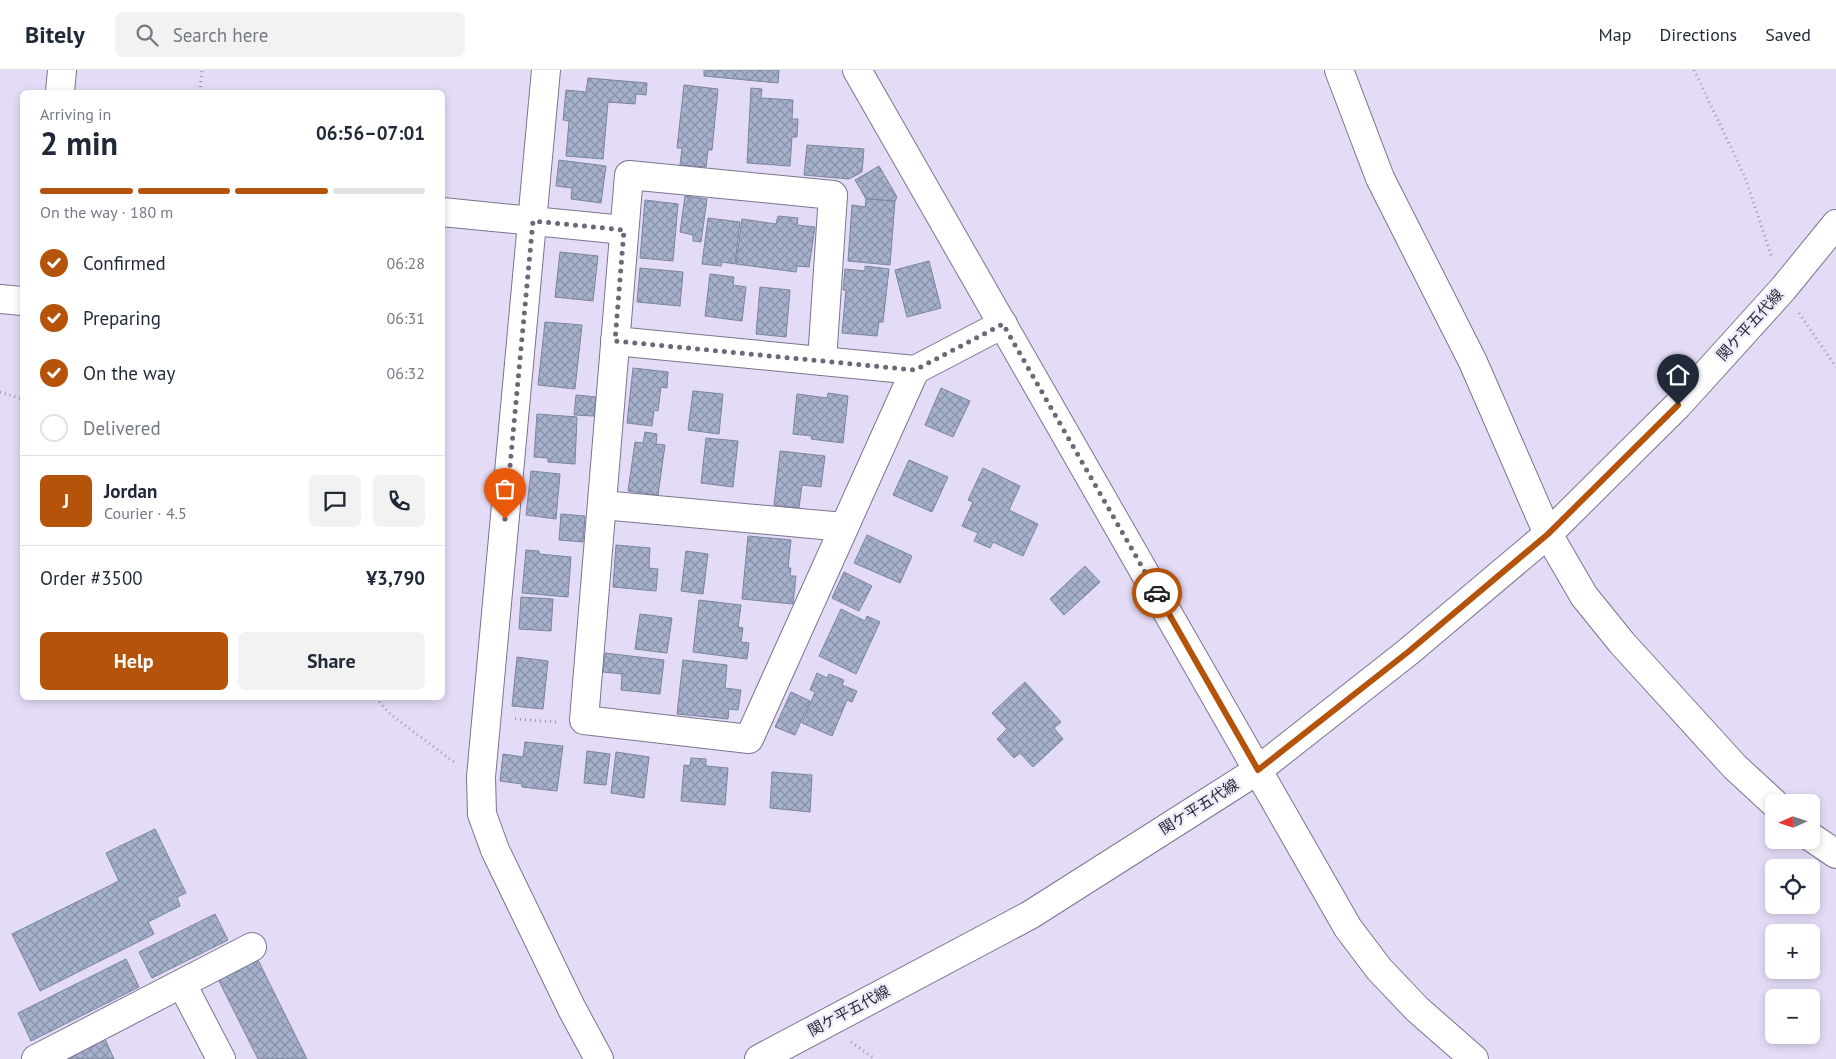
<!DOCTYPE html>
<html lang="en">
<head>
<meta charset="utf-8">
<style>
  body { margin:0; font-family:"PT Sans","Noto Sans JP",sans-serif; background:#f2f2f3; color:#1f2937; height:100vh; display:flex; flex-direction:column; font-size:19px; white-space:nowrap }
  * { box-sizing:border-box; margin:0 }
  p { font-size:16px; color:#747a83 }
  .icon { flex:none; width:28px; height:28px; fill:none; stroke:currentColor; stroke-width:2; stroke-linecap:round; stroke-linejoin:round }
  .map { position:relative; flex:1; overflow:hidden }
  .drawer { position:absolute; left:20px; top:20px; width:425px; height:610px; display:flex; flex-direction:column; background:#fff; border-radius:8px; box-shadow:0 2px 8px #0003 }
  .drawer>* { flex:none }
  .needle { width:32px; rotate:267deg }
  .buttons { position:absolute; left:1765px; top:724px; display:grid; gap:10px }
  .buttons a { display:grid; place-items:center; width:55px; height:55px; border-radius:8px; background:#fff; box-shadow:0 2px 8px #0003; font-size:25px }
  .pin { position:absolute; display:grid; place-items:center; width:42px; height:42px; color:#fff; margin:-51px -21px; border-radius:50% 50% 50% 0; rotate:-45deg; box-shadow:0 0 5px #0007 }
  .pin .icon { rotate:45deg }
  .courier { position:absolute; display:grid; place-items:center; width:50px; height:50px; margin:-25px; border:4px solid #b45309; border-radius:50%; background:#fff; color:#222; box-shadow:0 1px 6px #0007 }
  .overview em { font-style:normal; font-weight:700 }
  .overview div { display:flex; flex-direction:column-reverse }
  .overview { display:flex; align-items:center; justify-content:space-between; height:85px; padding:0 20px }
  h1 { font-size:32px; font-weight:700; line-height:38px }
  .bar { display:grid; grid-template-columns:repeat(4,1fr); gap:8px 5px; align-content:center; height:60px; padding:0 20px }
  .bar i { height:6px; border-radius:4px; background:#e0e1e3 }
  .bar .active { background:#b45309 }
  .bar p { grid-column:span 4 }
  .line { display:flex; align-items:center; gap:12px; padding:0 20px; border-top:1px solid #e0e1e3 }
  .line div { flex:1 }
  .round { display:grid; place-items:center; flex:none; width:52px; height:52px; border-radius:8px; background:#f2f2f3 }
  ol { padding:0 20px; list-style:none }
  li { display:flex; align-items:center; gap:15px; height:55px }
  li p { margin-inline-start:auto }
  li .icon { padding:5px; border-radius:50%; background:#b45309; color:#fff; stroke-width:4 }
  li:last-child { color:#747a83 }
  li i { width:28px; height:28px; border:2px solid #e0e1e3; border-radius:50% }
  .button { display:flex; gap:10px; margin-top:auto; padding:10px 20px }
  .button a { flex:1; height:58px; border-radius:8px; background:#b45309; color:#fff; font-size:20px; font-weight:700; line-height:58px; text-align:center }
  .button a+a { background:#f2f2f3; color:#1f2937 }
  header { display:flex; align-items:center; gap:30px; box-sizing:border-box; height:70px; padding:0 25px; background:#fff; border-bottom:1px solid #e0e1e3 }
  header strong { font-size:24px }
  nav { display:flex; gap:28px; margin-inline-start:auto; font-size:18px }
  .search { width:350px; height:45px; background:#f2f2f3; display:flex; align-items:center; gap:12px; box-sizing:border-box; padding:0 18px; border-radius:8px; color:#747a83; font-size:19px }
  .map>svg:first-child { display:block }
  .building { fill:url(#building-cross-hatch); stroke:#7b859d }
  .lines { fill:none; stroke-linecap:round; stroke-linejoin:round }
  .minor-casing { stroke:#7c748d; stroke-width:30 }
  .major-casing { stroke:#7c748d; stroke-width:30 }
  .path { stroke:#9e97ac; stroke-width:3; stroke-dasharray:1 4; stroke-linecap:butt }
  .minor { stroke:#fff; stroke-width:28 }
  .major { stroke:#fff; stroke-width:28 }
  .done { stroke:#6d6778; stroke-width:5; stroke-dasharray:0 9 }
  .route { stroke:#b45309; stroke-width:6 }
  .labels { text-anchor:middle; stroke-width:4.5; stroke-linejoin:round; paint-order:stroke }
  .street-label { font-size:15px; fill:#2d2934; stroke:#efeafb }
</style>
</head>
<body>
<header>
<strong>Bitely</strong>
<div class="search"><svg class="icon" aria-label="search" viewBox="0 0 24 24"><circle cx="10" cy="10" r="6"/><path d="M15 15l6 6"/></svg>Search here</div>
<nav><a>Map</a><a>Directions</a><a>Saved</a></nav>
</header>
<div class="map">
<svg width="1836" height="989" viewBox="0 0 1836 989">
  <defs>
    <pattern id="building-cross-hatch" width="8" height="8" patternUnits="userSpaceOnUse" patternTransform="scale(1.25)"><rect width="8" height="8" fill="#a6b1cd"/><path d="M0 0l8 8M0 8l8-8" fill="none" stroke="#8890a7"/></pattern>
  </defs>
  <rect width="100%" height="100%" fill="#e4dbf7"/>
  <g class="building">
    <path d="M704,0H779L778,13L704,6Z"/>
    <path d="M588,8L647,13L646,25L636,24L635,34L608,32L603,89L566,86L569,51L563,50L566,20L586,22Z"/>
    <path d="M684,15L718,19L712,80H708L706,97L680,95L682,78H677Z"/>
    <path d="M751,18L762,19L761,28L793,30L792,49H798L797,67H792L790,96L747,93Z"/>
    <path d="M807,75L864,79L862,102L849,109L804,105Z"/>
    <path d="M559,90L606,96L601,133L571,129L572,118L556,116Z"/>
    <path d="M879,96L897,127L895,131L866,129L855,110Z"/>
    <path d="M685,126L707,129L701,172L693,171V165L680,162Z"/>
    <path d="M866,129L895,131L890,195L848,191L852,135L865,137Z"/>
    <path d="M645,130L678,134L673,191L640,188Z"/>
    <path d="M778,146L798,148L797,155L815,157L809,197L797,196L796,202L736,194L742,149L776,154Z"/>
    <path d="M708,148L740,152L735,194L722,192L721,196L702,194Z"/>
    <path d="M560,182L598,186L593,231L555,227Z"/>
    <path d="M929,191L941,238L907,247L895,200Z"/>
    <path d="M865,196L889,199L883,252H879L877,266L842,263L846,220H843L845,199L865,201Z"/>
    <path d="M640,198L683,202L680,236L637,232Z"/>
    <path d="M710,204L734,207L733,215L746,217L742,251L705,246Z"/>
    <path d="M760,217L790,220L786,267L756,264Z"/>
    <path d="M545,252L582,255L575,319L538,315Z"/>
    <path d="M633,298L668,302L667,318L661,317L658,341L654,340L652,356L627,353Z"/>
    <path d="M941,318L970,331L953,367L925,355Z"/>
    <path d="M693,321L723,324L719,364L688,360Z"/>
    <path d="M828,323L848,326L843,373L811,369L812,366L793,364L797,324L827,328Z"/>
    <path d="M576,325L596,327L594,346L574,345Z"/>
    <path d="M537,344L577,347L575,394L548,392V388L534,387Z"/>
    <path d="M645,362L657,364L656,374L665,375L658,425L628,421L635,372L643,373Z"/>
    <path d="M706,368L738,371L733,417L701,413Z"/>
    <path d="M780,381L825,386L821,417L802,415L799,438L774,435Z"/>
    <path d="M909,390L948,407L932,442L893,425Z"/>
    <path d="M983,398L1020,416L1009,440L1038,454L1023,486L993,472L990,478L974,471L978,463L962,456L973,432L968,430Z"/>
    <path d="M531,401L560,404L556,449L526,445Z"/>
    <path d="M561,444L585,446L583,472L559,470Z"/>
    <path d="M867,465L912,486L900,513L854,493Z"/>
    <path d="M748,466L791,470L788,498H791L790,506H796L793,534L742,529Z"/>
    <path d="M616,475L650,478L649,498L658,499L656,521L613,517Z"/>
    <path d="M526,480L539,481V484L571,487L568,527L522,523Z"/>
    <path d="M686,481L708,484L703,524L681,521Z"/>
    <path d="M1085,496L1100,512L1064,545L1050,529Z"/>
    <path d="M844,502L872,516L859,541L832,528Z"/>
    <path d="M521,527L553,529L551,561L519,559Z"/>
    <path d="M699,530L741,535L738,557L743,558L741,572L749,573L747,589L693,582Z"/>
    <path d="M841,539L865,551L867,546L880,552L856,604L819,586Z"/>
    <path d="M640,544L672,548L667,583L635,579Z"/>
    <path d="M605,583L664,590L660,624L621,620L622,604L603,602Z"/>
    <path d="M517,587L548,591L543,639L512,636Z"/>
    <path d="M683,590L727,595L725,618L741,620L738,640L729,639L728,649L677,644Z"/>
    <path d="M817,603L827,608L829,604L844,610L842,615L857,621L852,632L847,630L832,666L802,653L815,622L810,620Z"/>
    <path d="M1025,612L1061,652L1054,658L1063,669L1033,697L1020,683L1014,688L997,669L1007,659L992,643Z"/>
    <path d="M791,622L810,631L795,665L775,657Z"/>
    <path d="M525,672L563,676L557,721L522,717V714L500,711L503,684L523,687Z"/>
    <path d="M587,681L610,684L606,715L584,713Z"/>
    <path d="M616,682L649,687L644,728L611,723Z"/>
    <path d="M691,688L706,689V696L728,698L725,735L681,731L684,695L690,696Z"/>
    <path d="M772,702L812,705L810,742L770,738Z"/>
    <path d="M155,759L186,823L177,827L180,836L148,852L154,864L40,921L12,864L119,811L106,783Z"/>
    <path d="M215,844L228,870L152,908L139,882Z"/>
    <path d="M126,889L139,917L31,971L18,943Z"/>
    <path d="M258,890L307,989H258L218,909Z"/>
    <path d="M105,969L114,989H65Z"/>
  </g>
  <g class="lines">
    <defs>
      <g id="minor">
        <path d="M546,0L481,707L482,744L495,780L572,939L599,989"/>
        <path d="M857,0L1348,858L1379,899L1417,939L1474,989"/>
        <path d="M1339,0L1380,108L1473,292L1548,464L1584,526L1622,573L1735,697L1774,733"/>
        <path d="M60,22L62,0"/>
        <path d="M442,142L624,160"/>
        <path d="M0,229L22,231"/>
        <path d="M615,271L915,300L1003,254"/>
        <path d="M822,291L833,125L629,105L584,650L749,669L915,300"/>
        <path d="M602,435L844,457"/>
        <path d="M1811,767L1836,784"/>
        <path d="M182,914L221,989"/>
        <path d="M36,989L252,877"/>
      </g>
      <path id="major" d="M759,989L1030,845L1258,700L1408,582L1548,464L1678,335L1783,219L1836,154"/>
    </defs>
    <use href="#minor" class="minor-casing"/>
    <use href="#major" class="major-casing"/>
    <g class="path">
      <path d="M1694,0L1745,107L1772,188"/>
      <path d="M200,22L202,0"/>
      <path d="M1799,243L1836,297"/>
      <path d="M0,322L22,329"/>
      <path d="M376,628L390,644L454,692"/>
      <path d="M515,649L556,652"/>
      <path d="M851,972L875,989"/>
    </g>
    <use href="#minor" class="minor"/>
    <use href="#major" class="major"/>
  </g>
  <g class="lines">
    <path class="done" d="M505,449L533,151L624,160L615,271L915,300L1003,254L1157,523"/>
    <path class="route" d="M1157,523L1258,700L1408,582L1548,464L1678,335"/>
  </g>
  <g class="labels">
    <g class="street-label">
      <text transform="translate(1750 255) rotate(-48)" y="5">関ケ平五代線</text>
      <text transform="translate(1199 737) rotate(-32)" y="5">関ケ平五代線</text>
      <text transform="translate(849 941) rotate(-28)" y="5">関ケ平五代線</text>
    </g>
  </g>
</svg>
<div class="buttons">
<a><svg class="needle" viewBox="-14 -14 28 28"><path d="M0-13l5 13h-10z" fill="#e53935"/><path d="M0 13l5-13h-10z" fill="#747a83"/></svg></a>
<a><svg class="icon" aria-label="locate" viewBox="0 0 24 24"><circle cx="12" cy="12" r="6"/><path d="M12 2v4M12 18v4M2 12h4M18 12h4"/></svg></a>
<a>+</a>
<a>−</a>
</div>
<div class="pin" style="left:505px;top:449px;background:#ea580c"><svg class="icon" aria-label="bag" viewBox="0 0 24 24"><path d="M5 8h14l-1 12H6zM9 8a3 3 0 0 1 6 0"/></svg></div>
<div class="pin" style="left:1678px;top:335px;background:#1f2937"><svg class="icon" aria-label="home" viewBox="0 0 24 24"><path d="M3 11l9-7 9 7M6 9v11h12V9"/></svg></div>
<div class="courier" style="left:1157px;top:523px"><svg class="icon" aria-label="car" viewBox="0 0 24 24"><path d="M5 17H2v-5l4-1 3-4h7l3 4 3 1v5h-3M9 17h6M6 11h13"/><circle cx="7" cy="17" r="2"/><circle cx="17" cy="17" r="2"/></svg></div>
<section class="drawer">
<div class="overview"><div><h1>2 min</h1><p>Arriving in</p></div><em>06:56–07:01</em></div>
<div class="bar"><i class="active"></i><i class="active"></i><i class="active"></i><i></i><p>On the way · 180 m</p></div>
<ol>
<li><svg class="icon" aria-label="check" viewBox="0 0 24 24"><path d="M5 12l5 5 9-10"/></svg>Confirmed<p>06:28</p></li>
<li><svg class="icon" aria-label="check" viewBox="0 0 24 24"><path d="M5 12l5 5 9-10"/></svg>Preparing<p>06:31</p></li>
<li><svg class="icon" aria-label="check" viewBox="0 0 24 24"><path d="M5 12l5 5 9-10"/></svg>On the way<p>06:32</p></li>
<li><i></i>Delivered</li>
</ol>
<div class="line" style="height:90px"><b class="round" style="background:#b45309;color:#fff">J</b><div><b>Jordan</b><p>Courier · 4.5</p></div><a class="round"><svg class="icon" aria-label="chat" viewBox="0 0 24 24"><path d="M4 5h16v11H9l-5 4z"/></svg></a><a class="round"><svg class="icon" aria-label="phone" viewBox="0 0 24 24"><path d="M5 4h4l2 5-3 2q2 4 5 5l2-3 5 2v4C11 20 4 13 5 4z"/></svg></a></div>
<div class="line" style="height:65px"><div>Order #3500</div><b>¥3,790</b></div>
<div class="button"><a>Help</a><a>Share</a></div>
</section>
</div>
</body>
</html>
